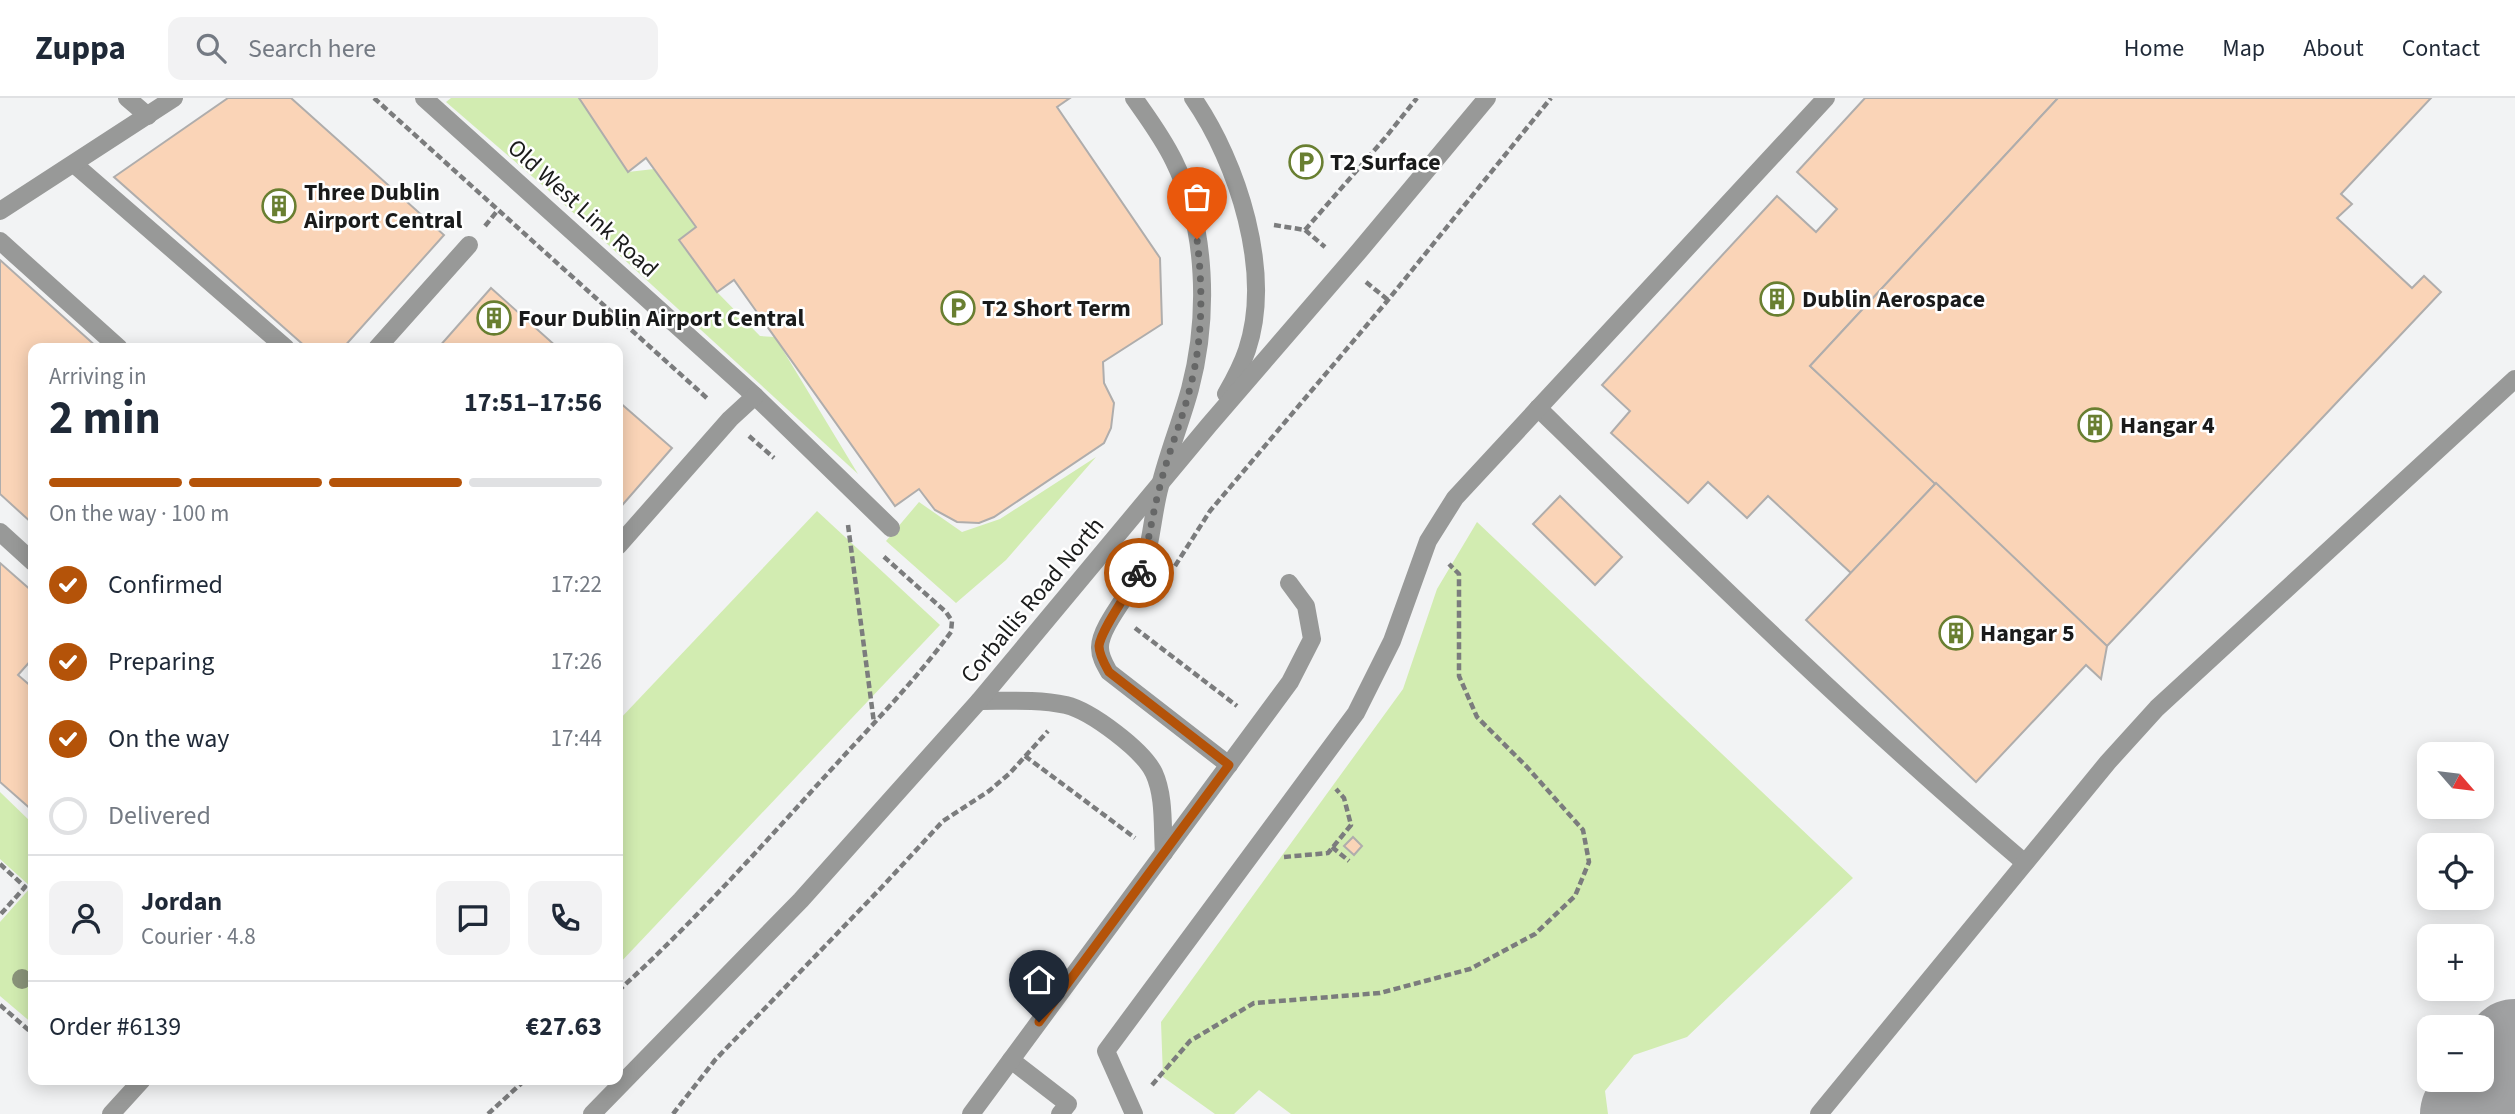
<!DOCTYPE html>
<html lang="en">
<head>
<meta charset="utf-8">
<style>
  body { margin:0; font-family:"Source Sans 3",sans-serif; background:#f2f2f3; color:#1f2937; height:100vh; display:flex; flex-direction:column; font-size:26px; white-space:nowrap }
  * { box-sizing:border-box; margin:0 }
  p { font-size:23px; color:#747a83 }
  .icon { flex:none; width:38px; height:38px; fill:none; stroke:currentColor; stroke-width:2; stroke-linecap:round; stroke-linejoin:round }
  .map { position:relative; flex:1; overflow:hidden }
  .drawer { position:absolute; left:28px; top:245px; width:595px; height:742px; display:flex; flex-direction:column; background:#fff; border-radius:14px; box-shadow:0 4px 18px #0003 }
  .drawer>* { flex:none }
  .needle { width:46px; rotate:118deg }
  .tools { position:absolute; left:2417px; top:644px; display:grid; gap:14px }
  .tools a { display:grid; place-items:center; width:77px; height:77px; border-radius:14px; background:#fff; box-shadow:0 4px 18px #0003; font-size:35px }
  .pin { position:absolute; display:grid; place-items:center; width:60px; height:60px; color:#fff; margin:-72px -30px; border-radius:50% 50% 50% 0; rotate:-45deg; box-shadow:0 0 7px #0007 }
  .pin .icon { rotate:45deg }
  .courier { position:absolute; display:grid; place-items:center; width:70px; height:70px; margin:-35px; border:5px solid #b45309; border-radius:50%; background:#fff; color:#222; box-shadow:0 2px 9px #0007 }
  .head em { font-style:normal; font-weight:700 }
  .head div { display:flex; flex-direction:column-reverse }
  .head { display:flex; align-items:center; justify-content:space-between; height:119px; padding:0 21px }
  h1 { font-size:46px; font-weight:700; line-height:52px }
  .bar { display:grid; grid-template-columns:repeat(4,1fr); gap:10px 7px; align-content:center; height:84px; padding:0 21px }
  .bar i { height:9px; border-radius:5px; background:#e0e1e3 }
  .bar .selected { background:#b45309 }
  .bar p { grid-column:span 4 }
  .line { display:flex; align-items:center; gap:18px; padding:0 21px; border-top:2px solid #e0e1e3 }
  .line div { flex:1 }
  .round { display:grid; place-items:center; flex:none; width:74px; height:74px; border-radius:14px; background:#f2f2f3 }
  ol { padding:0 21px; list-style:none }
  li { display:flex; align-items:center; gap:21px; height:77px }
  li p { margin-inline-start:auto }
  li .icon { padding:7px; border-radius:50%; background:#b45309; color:#fff; stroke-width:4 }
  li:last-child { color:#747a83 }
  li i { width:38px; height:38px; border:4px solid #e0e1e3; border-radius:50% }
  header { display:flex; align-items:center; gap:42px; box-sizing:border-box; height:98px; padding:0 35px; background:#fff; border-bottom:2px solid #e0e1e3 }
  header strong { font-size:33px }
  nav { display:flex; gap:38px; margin-inline-start:auto; font-size:24px }
  .search { width:490px; height:63px; background:#f2f2f3; display:flex; align-items:center; gap:18px; box-sizing:border-box; padding:0 24px; border-radius:14px; color:#747a83; font-size:26px }
  .map>svg:first-child { display:block }
  .green { fill:#d2ecb1 }
  .lines { fill:none; stroke-linecap:round; stroke-linejoin:round }
  .taxiway { stroke:#a0a1a2; stroke-width:102 }
  .building { fill:#fad4b7; stroke:#afadac; stroke-width:2 }
  .path { stroke:#7b7c7d; stroke-width:4.5; stroke-dasharray:7 3.5; stroke-linecap:butt }
  .minor { stroke:#989998; stroke-width:18 }
  .tree { fill:#8a947a }
  .done { stroke:#666767; stroke-width:7; stroke-dasharray:0 12.6 }
  .route { stroke:#b45309; stroke-width:9 }
  .labels { text-anchor:middle; stroke-width:5; stroke-linejoin:round; paint-order:stroke }
  .poi-label { font-size:24px; font-weight:bold; fill:#1a1b1b; stroke:#fff; text-anchor:start }
  .street-label { font-size:24px; fill:#1a1b1b; stroke:#fff }
</style>
</head>
<body>
<header>
<strong>Zuppa</strong>
<div class="search"><svg class="icon" aria-label="search" viewBox="0 0 24 24"><circle cx="10" cy="10" r="6"/><path d="M15 15l6 6"/></svg>Search here</div>
<nav><a>Home</a><a>Map</a><a>About</a><a>Contact</a></nav>
</header>
<div class="map">
<svg width="2515" height="1016" viewBox="0 0 2515 1016">
  <rect width="100%" height="100%" fill="#f2f3f4"/>
  <g class="green">
    <path d="M451,0H579L628,74L654,71L696,129L679,143L717,194L760,238L775,239L858,376L556,99L446,4Z"/>
    <path d="M1096,359L1006,462L956,505L886,443L919,404L962,434L1000,421Z"/>
    <path d="M817,413L940,527L618,867V623Z"/>
    <path d="M1477,424L1853,780L1687,939L1634,957L1605,993L1608,1016H1291L1259,992L1234,1016H1215L1163,979L1161,924L1403,591L1437,491Z"/>
    <path d="M0,694L33,726V926L0,898V824L31,789L0,761Z"/>
  </g>
  <g class="lines">
    <path class="taxiway" d="M2471,1016L2515,952"/>
  </g>
  <g class="building">
    <path d="M228,0H291L444,137L343,250H307L114,79Z"/>
    <path d="M579,0H1070L1057,9L1160,160L1162,226L1103,264L1104,285L1114,305L1111,330L1104,345L994,419L979,425L957,424L935,412L919,391L895,408L734,182L717,194L679,142L696,129L646,60L628,74Z"/>
    <path d="M1865,0H2058L1810,268L1936,385L1851,475L1768,398L1747,420L1708,384L1688,405L1611,335L1630,313L1602,287L1777,98L1816,134L1837,111L1797,74Z"/>
    <path d="M2058,0H2431L2341,96L2352,106L2337,120L2412,190L2424,178L2441,194L2107,548L1810,268Z"/>
    <path d="M0,162L98,250H33V426L0,396Z"/>
    <path d="M491,190L558,250H438Z"/>
    <path d="M618,303L672,350L618,412Z"/>
    <path d="M1936,385L2107,548L2101,581L2086,567L1976,684L1806,522Z"/>
    <path d="M1560,398L1622,459L1595,487L1533,426Z"/>
    <path d="M0,465L33,494V560L18,577L33,590V713L0,684Z"/>
    <path d="M1353,739L1362,748L1354,757L1344,748Z"/>
  </g>
  <g class="lines">
    <g class="path">
      <path d="M374,0L709,302"/>
      <path d="M1274,127L1305,132L1325,149"/>
      <path d="M485,128L498,112"/>
      <path d="M1305,132L1385,40L1417,0"/>
      <path d="M1366,184L1388,202"/>
      <path d="M749,338L774,360"/>
      <path d="M848,427L874,625"/>
      <path d="M1175,468L1210,413L1388,202L1551,0"/>
      <path d="M1135,530L1237,608"/>
      <path d="M1025,658L1135,740"/>
      <path d="M1332,749L1349,763"/>
      <path d="M1284,759L1328,755L1351,727L1344,700L1336,691"/>
      <path d="M0,766L25,789L0,817"/>
      <path d="M618,893C693,825 761,749 829,674C870,629 915,583 951,534L952,523L946,514L882,457"/>
      <path d="M0,907L33,936"/>
      <path d="M1152,987L1190,943L1254,905L1380,895L1470,871L1535,836L1575,798L1589,764L1583,732L1527,669L1477,619L1459,578V476L1449,466"/>
      <path d="M488,1016L525,982"/>
      <path d="M673,1016L715,962L881,790L943,723L989,693L1010,675L1048,633"/>
    </g>
    <g class="minor">
      <path d="M127,0L148,18"/>
      <path d="M424,0L755,298L891,430"/>
      <path d="M1134,0C1148,20 1163,40 1174,63C1207,130 1209,219 1190,291C1181,324 1168,355 1160,388C1153,413 1152,441 1144,466C1136,489 1099,528 1100,550C1100,559 1105,567 1109,574L1229,667"/>
      <path d="M1193,0C1238,65 1273,174 1247,252C1242,267 1234,282 1226,296"/>
      <path d="M74,66L286,250"/>
      <path d="M0,113L174,0"/>
      <path d="M0,143L119,250"/>
      <path d="M377,250L469,147"/>
      <path d="M1538,310C1698,466 1856,621 2025,765"/>
      <path d="M0,434L33,464"/>
      <path d="M618,448L730,321L755,298"/>
      <path d="M979,603C1008,603 1038,601 1066,607C1091,613 1143,652 1154,675C1165,699 1162,730 1164,755"/>
      <path d="M1011,962L1068,1006L1060,1016"/>
      <path d="M111,1016L142,982"/>
      <path d="M592,1016L801,802L979,603L1209,327L1360,152L1487,0"/>
      <path d="M971,1016L1290,584L1312,541L1306,508L1289,485"/>
      <path d="M1134,1016L1106,953L1356,615L1392,543L1428,443L1455,400L1826,0"/>
      <path d="M1819,1016L2108,664L2157,610L2515,281"/>
    </g>
  </g>
  <circle class="tree" cx="22" cy="881" r="10"/>
  <g class="lines">
    <path class="done" d="M1139,475L1143,467C1149,440 1153,414 1160,388C1168,355 1182,323 1190,290C1203,241 1203,191 1197,141"/>
    <path class="route" d="M1039,924L1229,667L1109,574C1105,567 1099,557 1099,548C1101,531 1130,492 1139,475"/>
  </g>
  <defs>
    <symbol id="parking-ring" viewBox="-11 -11 22 22"><circle r="9.5" fill="#fff" stroke="#697f31" stroke-width="1.5"/><path d="M-3.5-5.5H1a3.5 3.5 0 0 1 0 7H-1V5.5H-3.5ZM-1-3.4V-.6H.8a1.4 1.4 0 0 0 0-2.8Z" fill="#697f31"/></symbol>
    <symbol id="building-ring" viewBox="-11 -11 22 22"><circle r="9.5" fill="#fff" stroke="#697f31" stroke-width="1.5"/><path d="M-4-6H4V6H1V3H-1V6H-4ZM-2.5-4.3h1.7v1.8h-1.7ZM.8-4.3h1.7v1.8H.8ZM-2.5-1h1.7V.8h-1.7ZM.8-1h1.7V.8H.8Z" fill="#697f31"/></symbol>
  </defs>
  <g fill-rule="evenodd">
    <use href="#parking-ring" x="1287" y="45" width="38" height="38"/>
    <use href="#building-ring" x="260" y="89" width="38" height="38"/>
    <use href="#building-ring" x="1758" y="182" width="38" height="38"/>
    <use href="#parking-ring" x="939" y="191" width="38" height="38"/>
    <use href="#building-ring" x="475" y="201" width="38" height="38"/>
    <use href="#building-ring" x="2076" y="308" width="38" height="38"/>
    <use href="#building-ring" x="1937" y="516" width="38" height="38"/>
  </g>
  <g class="labels">
    <g class="poi-label">
      <text x="1330" y="72">T2 Surface</text>
      <text x="304" y="102">Three Dublin<tspan x="304" dy="28">Airport Central</tspan></text>
      <text x="1802" y="209">Dublin Aerospace</text>
      <text x="982" y="218">T2 Short Term</text>
      <text x="518" y="228">Four Dublin Airport Central</text>
      <text x="2120" y="335">Hangar 4</text>
      <text x="1980" y="543">Hangar 5</text>
    </g>
    <g class="street-label">
      <text transform="translate(583 110) rotate(42)" y="8">Old West Link Road</text>
      <text transform="translate(1032 502) rotate(-50)" y="8">Corballis Road North</text>
    </g>
  </g>
</svg>
<div class="tools">
<a><svg class="needle" viewBox="-14 -14 28 28"><path d="M0-13l5 13h-10z" fill="#e53935"/><path d="M0 13l5-13h-10z" fill="#747a83"/></svg></a>
<a><svg class="icon" aria-label="locate" viewBox="0 0 24 24"><circle cx="12" cy="12" r="6"/><path d="M12 2v4M12 18v4M2 12h4M18 12h4"/></svg></a>
<a>+</a>
<a>−</a>
</div>
<div class="pin" style="left:1197px;top:141px;background:#ea580c"><svg class="icon" aria-label="bag" viewBox="0 0 24 24"><path d="M5 8h14l-1 12H6zM9 8a3 3 0 0 1 6 0"/></svg></div>
<div class="pin" style="left:1039px;top:924px;background:#1f2937"><svg class="icon" aria-label="home" viewBox="0 0 24 24"><path d="M3 11l9-7 9 7M6 9v11h12V9"/></svg></div>
<div class="courier" style="left:1139px;top:475px"><svg class="icon" aria-label="bike" viewBox="0 0 24 24"><circle cx="6" cy="16" r="4"/><circle cx="18" cy="16" r="4"/><path d="M6 16l4-8h5l3 8M10 8l3 8H6M13 5h3"/></svg></div>
<section class="drawer">
<div class="head"><div><h1>2 min</h1><p>Arriving in</p></div><em>17:51–17:56</em></div>
<div class="bar"><i class="selected"></i><i class="selected"></i><i class="selected"></i><i></i><p>On the way · 100 m</p></div>
<ol>
<li><svg class="icon" aria-label="check" viewBox="0 0 24 24"><path d="M5 12l5 5 9-10"/></svg>Confirmed<p>17:22</p></li>
<li><svg class="icon" aria-label="check" viewBox="0 0 24 24"><path d="M5 12l5 5 9-10"/></svg>Preparing<p>17:26</p></li>
<li><svg class="icon" aria-label="check" viewBox="0 0 24 24"><path d="M5 12l5 5 9-10"/></svg>On the way<p>17:44</p></li>
<li><i></i>Delivered</li>
</ol>
<div class="line" style="height:126px"><a class="round"><svg class="icon" aria-label="person" viewBox="0 0 24 24"><circle cx="12" cy="8" r="4"/><path d="M4 21q1-7 8-7t8 7"/></svg></a><div><b>Jordan</b><p>Courier · 4.8</p></div><a class="round"><svg class="icon" aria-label="chat" viewBox="0 0 24 24"><path d="M4 5h16v11H9l-5 4z"/></svg></a><a class="round"><svg class="icon" aria-label="phone" viewBox="0 0 24 24"><path d="M5 4h4l2 5-3 2q2 4 5 5l2-3 5 2v4C11 20 4 13 5 4z"/></svg></a></div>
<div class="line" style="height:91px"><div>Order #6139</div><b>€27.63</b></div>
</section>
</div>
</body>
</html>
